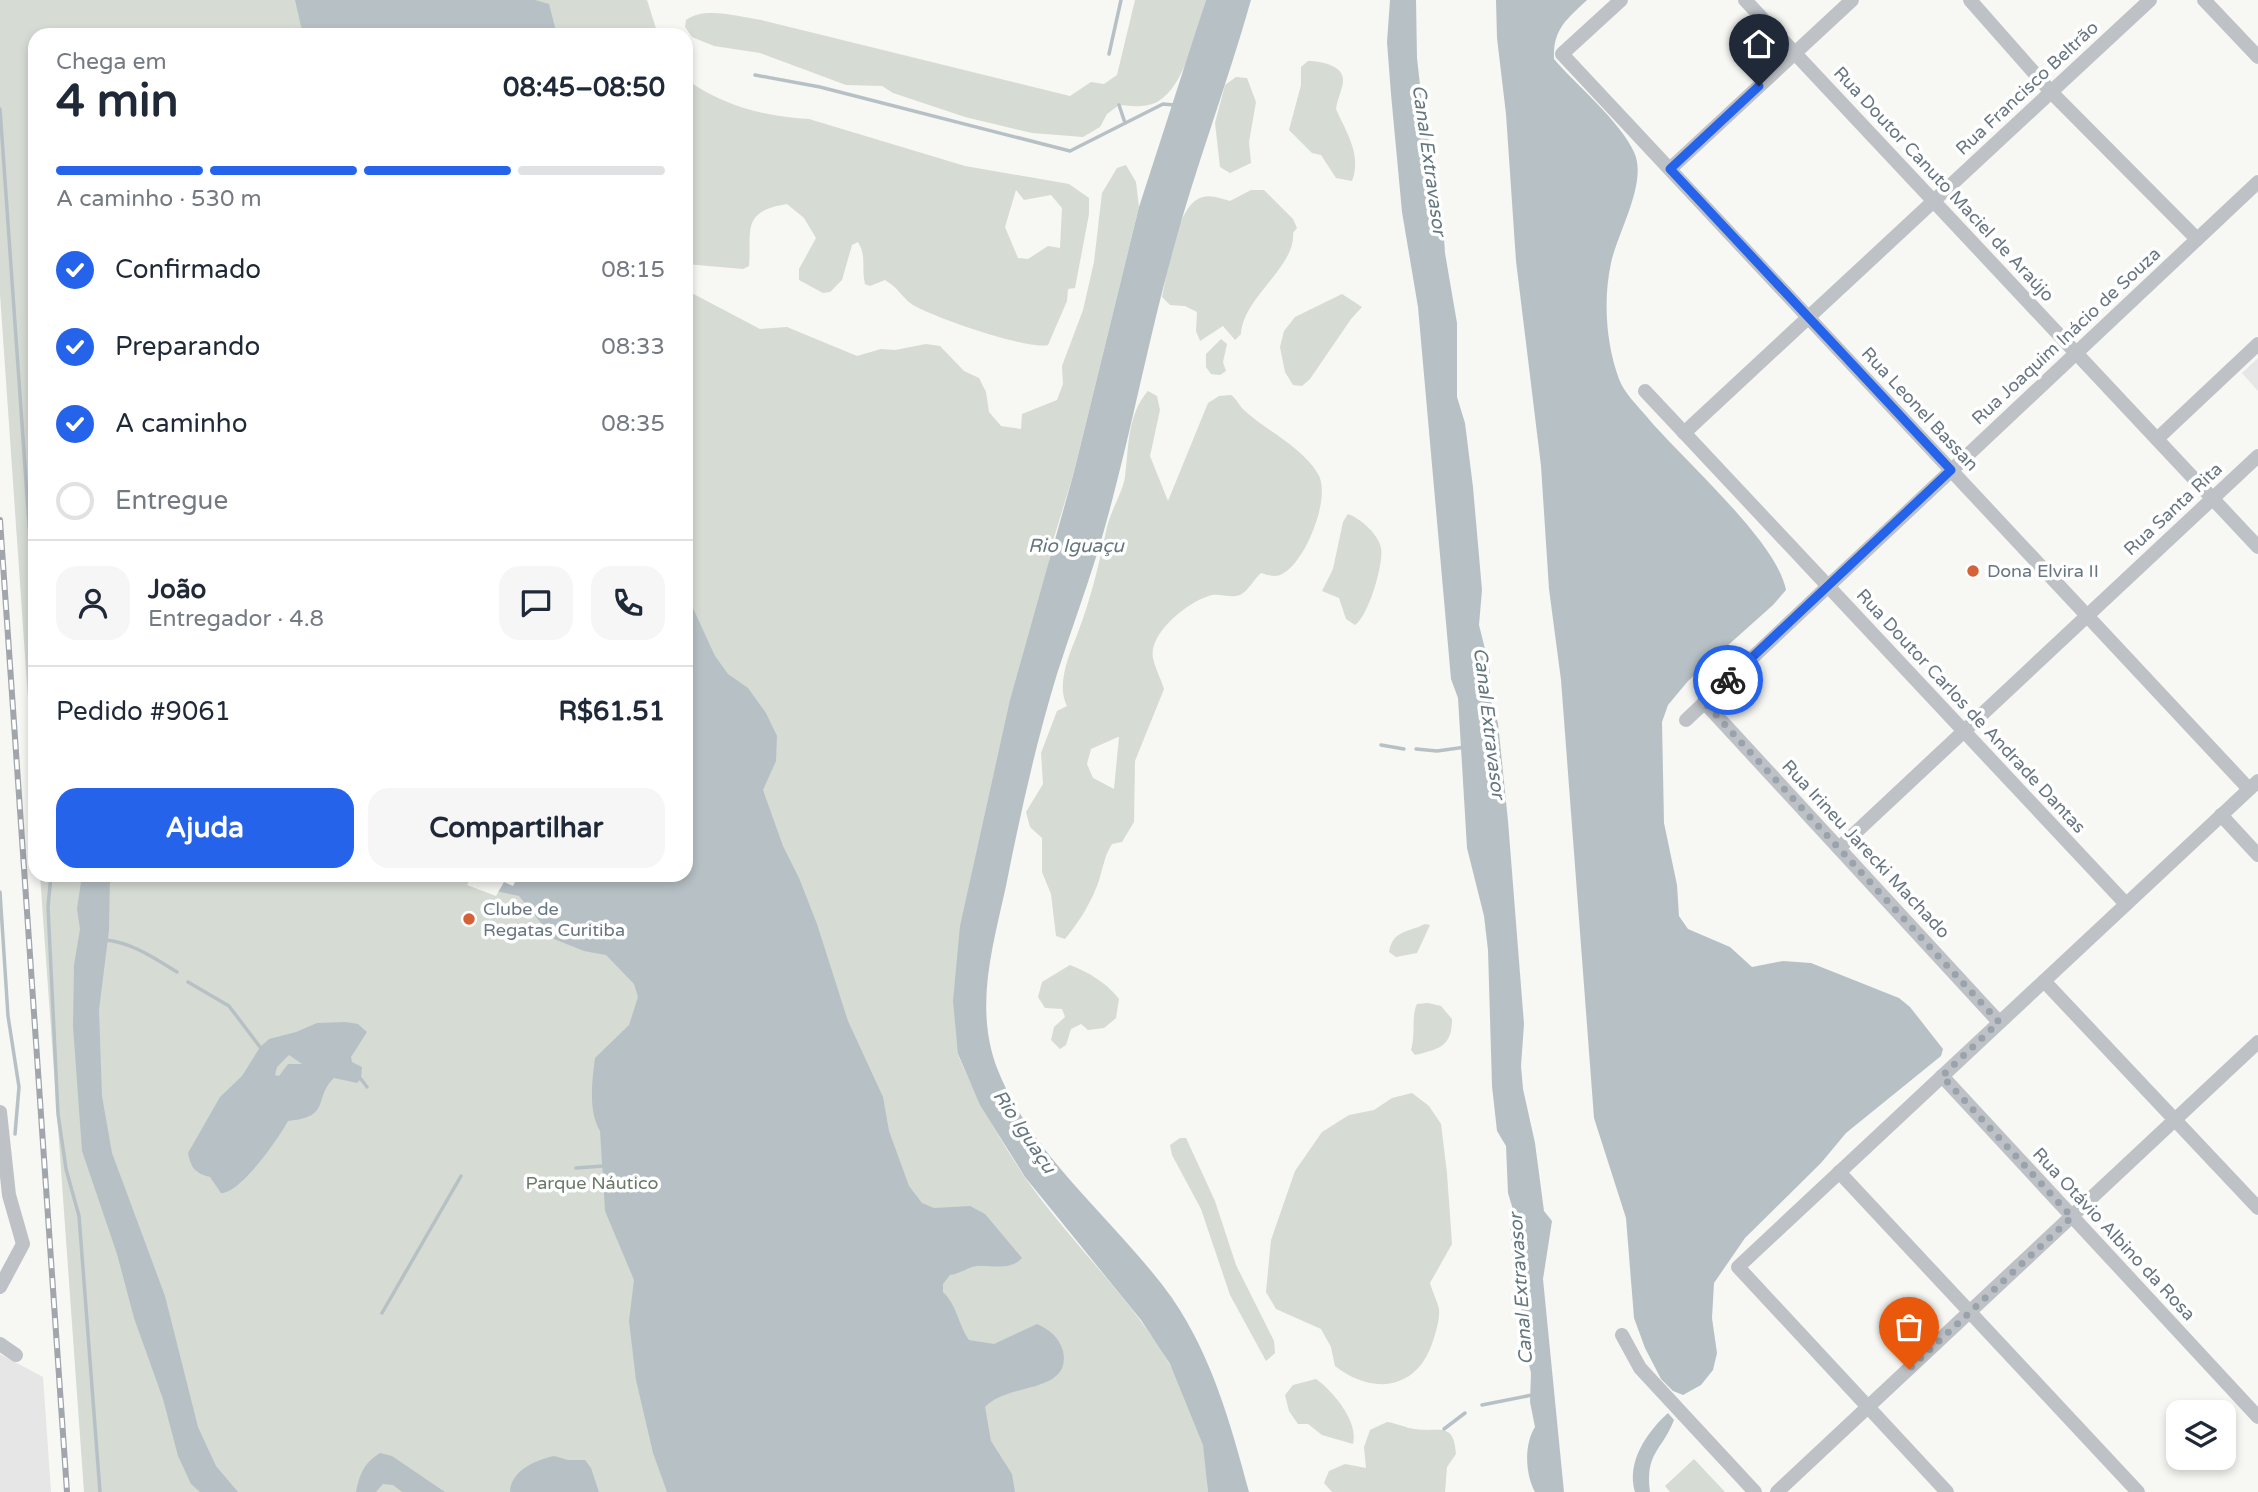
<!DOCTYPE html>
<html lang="pt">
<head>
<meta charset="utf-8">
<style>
  body { margin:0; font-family:"Varela Round",sans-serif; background:#f6f6f7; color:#1f2937; height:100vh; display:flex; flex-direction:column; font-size:26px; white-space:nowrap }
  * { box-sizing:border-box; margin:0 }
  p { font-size:23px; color:#747a83 }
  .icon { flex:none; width:38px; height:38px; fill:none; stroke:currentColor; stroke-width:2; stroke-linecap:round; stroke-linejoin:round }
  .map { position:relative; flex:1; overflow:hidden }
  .side { position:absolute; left:28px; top:28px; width:665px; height:854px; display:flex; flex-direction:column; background:#fff; border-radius:21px; box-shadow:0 4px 10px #0003 }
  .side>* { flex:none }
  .controls { position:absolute; left:2166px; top:1400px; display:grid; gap:14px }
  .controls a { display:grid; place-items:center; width:70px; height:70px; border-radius:14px; background:#fff; box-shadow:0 4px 10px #0003; font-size:35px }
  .pin { position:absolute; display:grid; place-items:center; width:60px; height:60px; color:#fff; margin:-72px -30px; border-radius:50% 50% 50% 0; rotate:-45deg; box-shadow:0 0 7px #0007 }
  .pin .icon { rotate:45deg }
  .courier { position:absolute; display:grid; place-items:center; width:70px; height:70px; margin:-35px; border:5px solid #2563eb; border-radius:50%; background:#fff; color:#222; box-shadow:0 2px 9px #0007 }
  .overview em { font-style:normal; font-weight:700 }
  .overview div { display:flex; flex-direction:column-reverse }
  .overview { display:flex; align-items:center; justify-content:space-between; height:119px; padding:0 28px }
  h1 { font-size:46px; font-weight:700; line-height:52px }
  .bar { display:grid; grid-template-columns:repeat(4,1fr); gap:10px 7px; align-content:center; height:84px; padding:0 28px }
  .bar i { height:9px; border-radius:5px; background:#e0e1e3 }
  .bar .active { background:#2563eb }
  .bar p { grid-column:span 4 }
  .line { display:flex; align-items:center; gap:18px; padding:0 28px; border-top:2px solid #e0e1e3 }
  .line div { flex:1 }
  .round { display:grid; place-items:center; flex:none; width:74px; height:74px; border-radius:21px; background:#f6f6f7 }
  ol { padding:0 28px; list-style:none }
  li { display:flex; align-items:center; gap:21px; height:77px }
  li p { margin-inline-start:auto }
  li .icon { padding:7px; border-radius:50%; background:#2563eb; color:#fff; stroke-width:4 }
  li:last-child { color:#747a83 }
  li i { width:38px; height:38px; border:4px solid #e0e1e3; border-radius:50% }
  .action { display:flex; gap:14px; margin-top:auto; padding:14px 28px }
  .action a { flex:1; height:80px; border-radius:21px; background:#2563eb; color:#fff; font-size:28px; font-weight:700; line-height:80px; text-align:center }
  .action a+a { background:#f6f6f7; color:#1f2937 }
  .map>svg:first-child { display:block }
  .built { fill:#e5e6e5 }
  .green { fill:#d6dbd4; fill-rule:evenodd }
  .water { fill:#b7c1c5; fill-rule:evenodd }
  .pier { fill:#f7f7f4 }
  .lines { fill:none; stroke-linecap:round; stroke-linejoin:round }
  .stream { stroke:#b7c1c5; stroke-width:3.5 }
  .minor { stroke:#bec2c6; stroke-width:14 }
  .rail-casing { stroke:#a0a6ac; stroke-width:6 }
  .rail { stroke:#fff; stroke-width:3.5; stroke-dasharray:10; stroke-linecap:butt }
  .done { stroke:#9aa3ab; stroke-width:7; stroke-dasharray:0 12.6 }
  .route { stroke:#2563eb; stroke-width:9 }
  .poi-dot { fill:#d46137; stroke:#fff; stroke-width:2.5 }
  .labels { text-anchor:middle; stroke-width:7; stroke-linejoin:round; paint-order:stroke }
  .street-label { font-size:18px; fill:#687683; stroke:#fff }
  .poi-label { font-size:18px; fill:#687683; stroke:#fff; text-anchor:start }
  .park-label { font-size:18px; fill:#6a7a67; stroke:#fff }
  .water-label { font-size:19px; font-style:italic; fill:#64777f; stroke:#fff }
</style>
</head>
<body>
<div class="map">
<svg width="2258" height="1492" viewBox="0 0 2258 1492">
  <rect width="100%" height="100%" fill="#f7f7f4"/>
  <g class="built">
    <path d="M2258,358V391L2242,373Z"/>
    <path d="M0,1354L43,1377L51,1492H0Z"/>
  </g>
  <g class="green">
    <path d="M0,0H647L658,35H35V800L0,294Z"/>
    <path d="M1135,0H1206C1196,30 1186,86 1157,102C1146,108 1131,106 1119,105L1107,114L1100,127L1083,137L1032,133L965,117L893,93L882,86L846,85L760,53L714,46L692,37L685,27L686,20C705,6 739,17 761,20L1070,96L1091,82L1104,84L1117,75Z"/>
    <path d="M686,43L693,49L687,57L693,84C728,107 768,117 809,119L965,166L1069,184L1089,198V214L1075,288L1068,289L1067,301L1048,345C1026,350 933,317 913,305C903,299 900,289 885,280L870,286L865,284C861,268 867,257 858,242L852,245L842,280L830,292L823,293L799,280V269L816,238L804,218L787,204C740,211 752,232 749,266L743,269L686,264ZM1016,190L1024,200L1051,195L1062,208L1060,248L1048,246L1028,259L1018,258L1005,227Z"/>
    <path d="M1308,61C1320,61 1345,65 1343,82C1342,90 1337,100 1336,109C1346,132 1362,155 1352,181L1336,178L1321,155L1312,153L1289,130L1301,85V67Z"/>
    <path d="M1236,77L1247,78L1256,102L1249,142L1251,163L1230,173L1220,167L1215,123L1225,85Z"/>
    <path d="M1126,165L1136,182L1139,207L1074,472L1053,541L958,1055C976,1097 998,1137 1024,1176C1085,1264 1176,1335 1203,1444C1207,1459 1207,1477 1208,1492H84L40,875H686V290L760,329L787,327L857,356L881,349L895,350L926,344L940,346L964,371L979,378L986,392L989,412L1001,426L1021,429L1022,414L1057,400L1063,384L1062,366L1083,310L1094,262L1102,193L1117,168Z"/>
    <path d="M1251,190H1264L1293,219L1297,228L1293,233C1296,267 1243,297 1241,334L1235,340L1223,326L1200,341L1196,331L1197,312L1185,306L1170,305L1162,297C1167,273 1176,210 1198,199C1208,193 1220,198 1230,201Z"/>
    <path d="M1342,294L1362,307L1351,319L1310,379L1302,386L1293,385L1285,372L1280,347L1284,331L1295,317Z"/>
    <path d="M1221,339L1227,344L1223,362L1226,371L1220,375L1211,374L1206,367V354Z"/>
    <path d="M1148,391L1157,396L1160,410L1150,456L1168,501L1208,403L1219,396L1231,395C1237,399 1239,406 1245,411C1267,431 1302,447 1318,474C1332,497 1305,563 1282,574C1275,578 1268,575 1261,573C1254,579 1250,588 1243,593C1235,600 1221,593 1212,595C1190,600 1148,633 1153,658C1155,668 1161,679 1164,689L1135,761L1134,822L1122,842L1112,844C1103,858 1103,871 1097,886C1089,906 1079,922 1065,939L1056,936L1051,894L1042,872V838L1030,827L1026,812L1043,784L1041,753L1057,711L1067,706C1056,685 1069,655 1077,635C1091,599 1099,564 1107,527C1111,510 1122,494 1125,477C1129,447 1127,415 1148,391ZM1118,737H1119L1114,789L1093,778L1087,764L1091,749Z"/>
    <path d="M1348,514C1360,518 1379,535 1381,548C1384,564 1368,617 1355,625L1346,619L1339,598L1322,591L1333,569L1343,522Z"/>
    <path d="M1425,924L1430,925L1417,953L1396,957L1389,952C1393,930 1407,933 1425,924Z"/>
    <path d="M1070,965C1088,972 1107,983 1119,999L1116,1018L1104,1028L1088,1030L1081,1024L1071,1029L1066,1045L1060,1049L1051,1040L1054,1027L1065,1017L1062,1009L1045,1008L1038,997L1042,982Z"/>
    <path d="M1428,1003L1441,1006L1452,1019C1452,1047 1439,1049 1415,1055L1411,1050C1416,1035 1411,1015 1417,1004Z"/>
    <path d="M1412,1093L1429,1106L1441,1124L1447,1173L1452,1244L1430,1283C1432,1291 1437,1300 1439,1309C1440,1318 1436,1332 1433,1341C1417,1391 1372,1395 1335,1366L1331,1347L1321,1329L1276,1309L1266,1292L1271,1240L1295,1171L1322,1132L1349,1115L1374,1110L1392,1098Z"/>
    <path d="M1180,1138H1186L1215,1201L1236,1265L1274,1341L1275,1353L1266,1361L1230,1295L1201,1209L1172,1155L1170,1145Z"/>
    <path d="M1316,1379C1333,1391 1359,1422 1353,1444L1322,1435L1308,1424H1298L1289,1411L1285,1395L1293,1385Z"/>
    <path d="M1387,1422C1397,1423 1405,1428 1415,1429C1438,1433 1454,1420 1456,1454L1447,1467L1445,1492H1332L1324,1483L1329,1471L1345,1464L1366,1468L1364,1447L1370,1430Z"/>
    <path d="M1694,1459L1725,1492H1670L1665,1486Z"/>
  </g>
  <g class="water">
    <path d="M295,0H535L549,4L557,35H303Z"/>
    <path d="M1206,0H1251C1227,85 1195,168 1172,254C1145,353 1127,454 1098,551C1085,593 1070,633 1057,674C1036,743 1020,815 1006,886C993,946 974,1007 997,1068C1032,1158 1117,1221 1172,1298C1212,1356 1231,1425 1249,1492H1208L1203,1445L1170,1364L1141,1320L1025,1177L980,1105L958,1054L953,1001L960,926L1010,700L1074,472L1139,207Z"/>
    <path d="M1390,0H1416L1417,58L1423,112L1442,208L1445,253L1457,323V397L1465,423L1473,487L1482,590L1479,625L1490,669L1489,695L1498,723L1508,821L1524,1024L1521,1066L1523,1089L1535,1143L1544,1211L1552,1221L1543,1279L1564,1492H1535C1525,1474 1524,1444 1535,1427L1530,1402L1531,1373L1520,1327L1522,1302L1514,1271L1510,1227L1514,1213L1508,1193L1506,1146L1497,1131L1492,1086L1488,950L1484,916L1467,848L1458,698L1451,679L1418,307L1402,212L1391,94L1387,42Z"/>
    <path d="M1496,0H1587C1566,20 1553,29 1554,59C1577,86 1620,121 1634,152C1648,182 1618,231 1611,263C1603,300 1606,344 1619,379C1624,393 1638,406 1647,417C1682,459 1777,541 1786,590L1773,605L1688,681L1668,705L1662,722L1664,823L1677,885L1679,916L1688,929L1730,947L1752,967L1783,961L1811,963L1899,998L1910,1007L1943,1049L1941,1056L1846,1133L1821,1163L1745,1238L1714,1283L1712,1318L1717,1353L1713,1370L1701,1385L1683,1395L1673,1391L1661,1379L1645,1348L1634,1318L1626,1218L1594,1118L1561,680L1549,589L1541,466L1516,261L1506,114L1497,38Z"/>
    <path d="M686,593L715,656L728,674L748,688L766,713L777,736L776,761L763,790L783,846L799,878L817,924L848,1021L883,1097L889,1131L909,1186L922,1203L934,1208L970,1206L985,1214L1022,1258C1010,1271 993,1265 977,1266C968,1267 960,1274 950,1275L943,1284V1292C957,1305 958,1324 969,1340L994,1344L1037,1324C1050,1330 1059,1337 1063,1351C1072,1394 1008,1382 985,1407L991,1441L1012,1474L1015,1492H667L653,1453L636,1380L629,1321L634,1280L605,1211L600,1131C588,1111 592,1081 595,1058L629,1025L638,997L634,984L606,955L584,951L554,939L519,896L486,889L458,875H686Z"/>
    <path d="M82,875H110L109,930L99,1010L102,1096L112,1153L165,1296L198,1427L216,1466L238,1492H200L191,1484L178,1456L163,1399L134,1318L117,1254L82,1151L73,1026L74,965L80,929L77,909Z"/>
    <path d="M346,1022L358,1024L367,1032L351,1057L352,1062L362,1067L361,1079L357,1083L334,1078C313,1098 332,1117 288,1121C279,1138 240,1194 221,1193L210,1177C195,1173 191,1168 188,1153L220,1097L242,1076L260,1047L269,1039L296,1032L317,1023ZM289,1055L302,1064H288L279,1076L275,1075L277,1067Z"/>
    <path d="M1668,1413L1674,1420C1662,1451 1645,1452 1650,1492H1635C1626,1462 1647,1432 1668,1413Z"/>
    <path d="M380,1453L392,1456L445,1492H402L393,1485L383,1484L376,1492H356C360,1473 364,1463 380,1453Z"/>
    <path d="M554,1456L568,1460H585L591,1468L599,1492H510C511,1470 536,1460 554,1456Z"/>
  </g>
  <path class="pier" d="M479,875H507L516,880L513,886L504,882L496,896L467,885L471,878L476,880Z"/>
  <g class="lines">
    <g class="stream">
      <path d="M1109,54L1121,0"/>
      <path d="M755,75L820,87L1070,151L1163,104L1174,105"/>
      <path d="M1119,105L1125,123"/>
      <path d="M0,109L35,610"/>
      <path d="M1381,745L1404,749"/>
      <path d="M1416,749L1437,751L1466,747"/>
      <path d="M51,875L48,907L58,1114L66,1169L79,1216L100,1492"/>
      <path d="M0,892L8,1016L19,1087L15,1134"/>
      <path d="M106,940C133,943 154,958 177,972"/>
      <path d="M188,982L229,1006L260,1047"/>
      <path d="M361,1079L367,1087"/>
      <path d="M576,1168L603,1166"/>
      <path d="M382,1313L461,1176"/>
      <path d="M1482,1405L1532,1395"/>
      <path d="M1444,1429L1465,1413"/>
    </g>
    <g class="minor">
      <path d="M1621,0L1562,54L2249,789"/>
      <path d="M1745,0L2258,547"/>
      <path d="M1970,0L2052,93L2197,239"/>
      <path d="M2204,0L2258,57"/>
      <path d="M1670,169L1852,0"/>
      <path d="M1645,391L2126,904"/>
      <path d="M1684,433L2150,0"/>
      <path d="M2157,439L2258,344"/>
      <path d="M1704,702L1999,1022"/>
      <path d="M1686,720L2258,182"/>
      <path d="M2221,815L2258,855"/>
      <path d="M1839,848L2258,456"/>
      <path d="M2044,981L2258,1208"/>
      <path d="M1942,1076L2258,1417"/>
      <path d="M0,1112L9,1195L23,1244L0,1287"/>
      <path d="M1839,1172L2138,1492"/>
      <path d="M1622,1335L1640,1368L1755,1492"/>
      <path d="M0,1344L16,1355"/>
      <path d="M1777,1492L2258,1042"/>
      <path d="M1947,1492L1738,1267L2258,781"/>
    </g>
    <defs>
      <path id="rail" d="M0,520L67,1492"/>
    </defs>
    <use href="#rail" class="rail-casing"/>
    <use href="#rail" class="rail"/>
  </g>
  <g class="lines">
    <path class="done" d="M1728,680L1704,702L1999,1022L1942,1076L2072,1217L1909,1369"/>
    <path class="route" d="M1728,680L1951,470L1670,169L1759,86"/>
  </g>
  <g class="poi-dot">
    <circle cx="1973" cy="571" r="7"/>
    <circle cx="469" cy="919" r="7"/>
  </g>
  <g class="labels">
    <g class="street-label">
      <text transform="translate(2027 88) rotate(-43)" y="6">Rua Francisco Beltrão</text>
      <text transform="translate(1944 184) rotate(47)" y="6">Rua Doutor Canuto Maciel de Araújo</text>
      <text transform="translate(2066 336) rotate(-43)" y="6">Rua Joaquim Inácio de Souza</text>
      <text transform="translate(1920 409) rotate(47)" y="6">Rua Leonel Bassan</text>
      <text transform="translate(2173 509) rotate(-43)" y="6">Rua Santa Rita</text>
      <text transform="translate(1971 711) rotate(47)" y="6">Rua Doutor Carlos de Andrade Dantas</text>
      <text transform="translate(1866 849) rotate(47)" y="6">Rua Irineu Jarecki Machado</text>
      <text transform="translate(2114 1234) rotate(47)" y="6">Rua Otávio Albino da Rosa</text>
    </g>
    <g class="poi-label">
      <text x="1987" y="577">Dona Elvira II</text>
      <text x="483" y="915">Clube de<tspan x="483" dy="21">Regatas Curitiba</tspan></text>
    </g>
    <g class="park-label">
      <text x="592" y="1189">Parque Náutico</text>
    </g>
    <g class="water-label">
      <text transform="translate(1430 160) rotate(82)" y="7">Canal Extravasor</text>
      <text x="1076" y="552">Rio Iguaçu</text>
      <text transform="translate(1490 723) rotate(83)" y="7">Canal Extravasor</text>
      <text transform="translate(1025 1131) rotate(56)" y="7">Rio Iguaçu</text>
      <text transform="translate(1520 1289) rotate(-94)" y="7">Canal Extravasor</text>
    </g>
  </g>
</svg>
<div class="controls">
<a><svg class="icon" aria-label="layers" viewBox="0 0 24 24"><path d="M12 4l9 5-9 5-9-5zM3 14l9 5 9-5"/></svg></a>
</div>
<div class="pin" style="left:1909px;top:1369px;background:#ea580c"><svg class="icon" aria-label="bag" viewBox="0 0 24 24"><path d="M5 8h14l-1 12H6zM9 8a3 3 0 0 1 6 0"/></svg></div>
<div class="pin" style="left:1759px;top:86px;background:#1f2937"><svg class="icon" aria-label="home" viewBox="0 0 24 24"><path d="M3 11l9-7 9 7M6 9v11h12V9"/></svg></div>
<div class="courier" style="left:1728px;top:680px"><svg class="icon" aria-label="bike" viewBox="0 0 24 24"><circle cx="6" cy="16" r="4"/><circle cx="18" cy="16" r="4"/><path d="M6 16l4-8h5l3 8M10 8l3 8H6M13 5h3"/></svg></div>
<section class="side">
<div class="overview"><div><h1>4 min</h1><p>Chega em</p></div><em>08:45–08:50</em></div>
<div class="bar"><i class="active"></i><i class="active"></i><i class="active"></i><i></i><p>A caminho · 530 m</p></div>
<ol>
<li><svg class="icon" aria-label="check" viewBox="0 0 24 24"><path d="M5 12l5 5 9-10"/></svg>Confirmado<p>08:15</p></li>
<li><svg class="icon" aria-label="check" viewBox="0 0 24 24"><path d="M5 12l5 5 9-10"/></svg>Preparando<p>08:33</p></li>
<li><svg class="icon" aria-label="check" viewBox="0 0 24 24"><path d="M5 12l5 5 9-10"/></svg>A caminho<p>08:35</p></li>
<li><i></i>Entregue</li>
</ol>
<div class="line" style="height:126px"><a class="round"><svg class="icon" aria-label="person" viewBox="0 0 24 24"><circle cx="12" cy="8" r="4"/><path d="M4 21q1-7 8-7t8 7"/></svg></a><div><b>João</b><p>Entregador · 4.8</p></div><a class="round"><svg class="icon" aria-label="chat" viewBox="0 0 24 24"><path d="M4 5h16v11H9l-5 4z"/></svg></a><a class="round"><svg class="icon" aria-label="phone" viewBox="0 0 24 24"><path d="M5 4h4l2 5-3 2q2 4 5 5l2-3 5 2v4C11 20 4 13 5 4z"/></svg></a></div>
<div class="line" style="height:91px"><div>Pedido #9061</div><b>R$61.51</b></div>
<div class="action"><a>Ajuda</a><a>Compartilhar</a></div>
</section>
</div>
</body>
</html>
